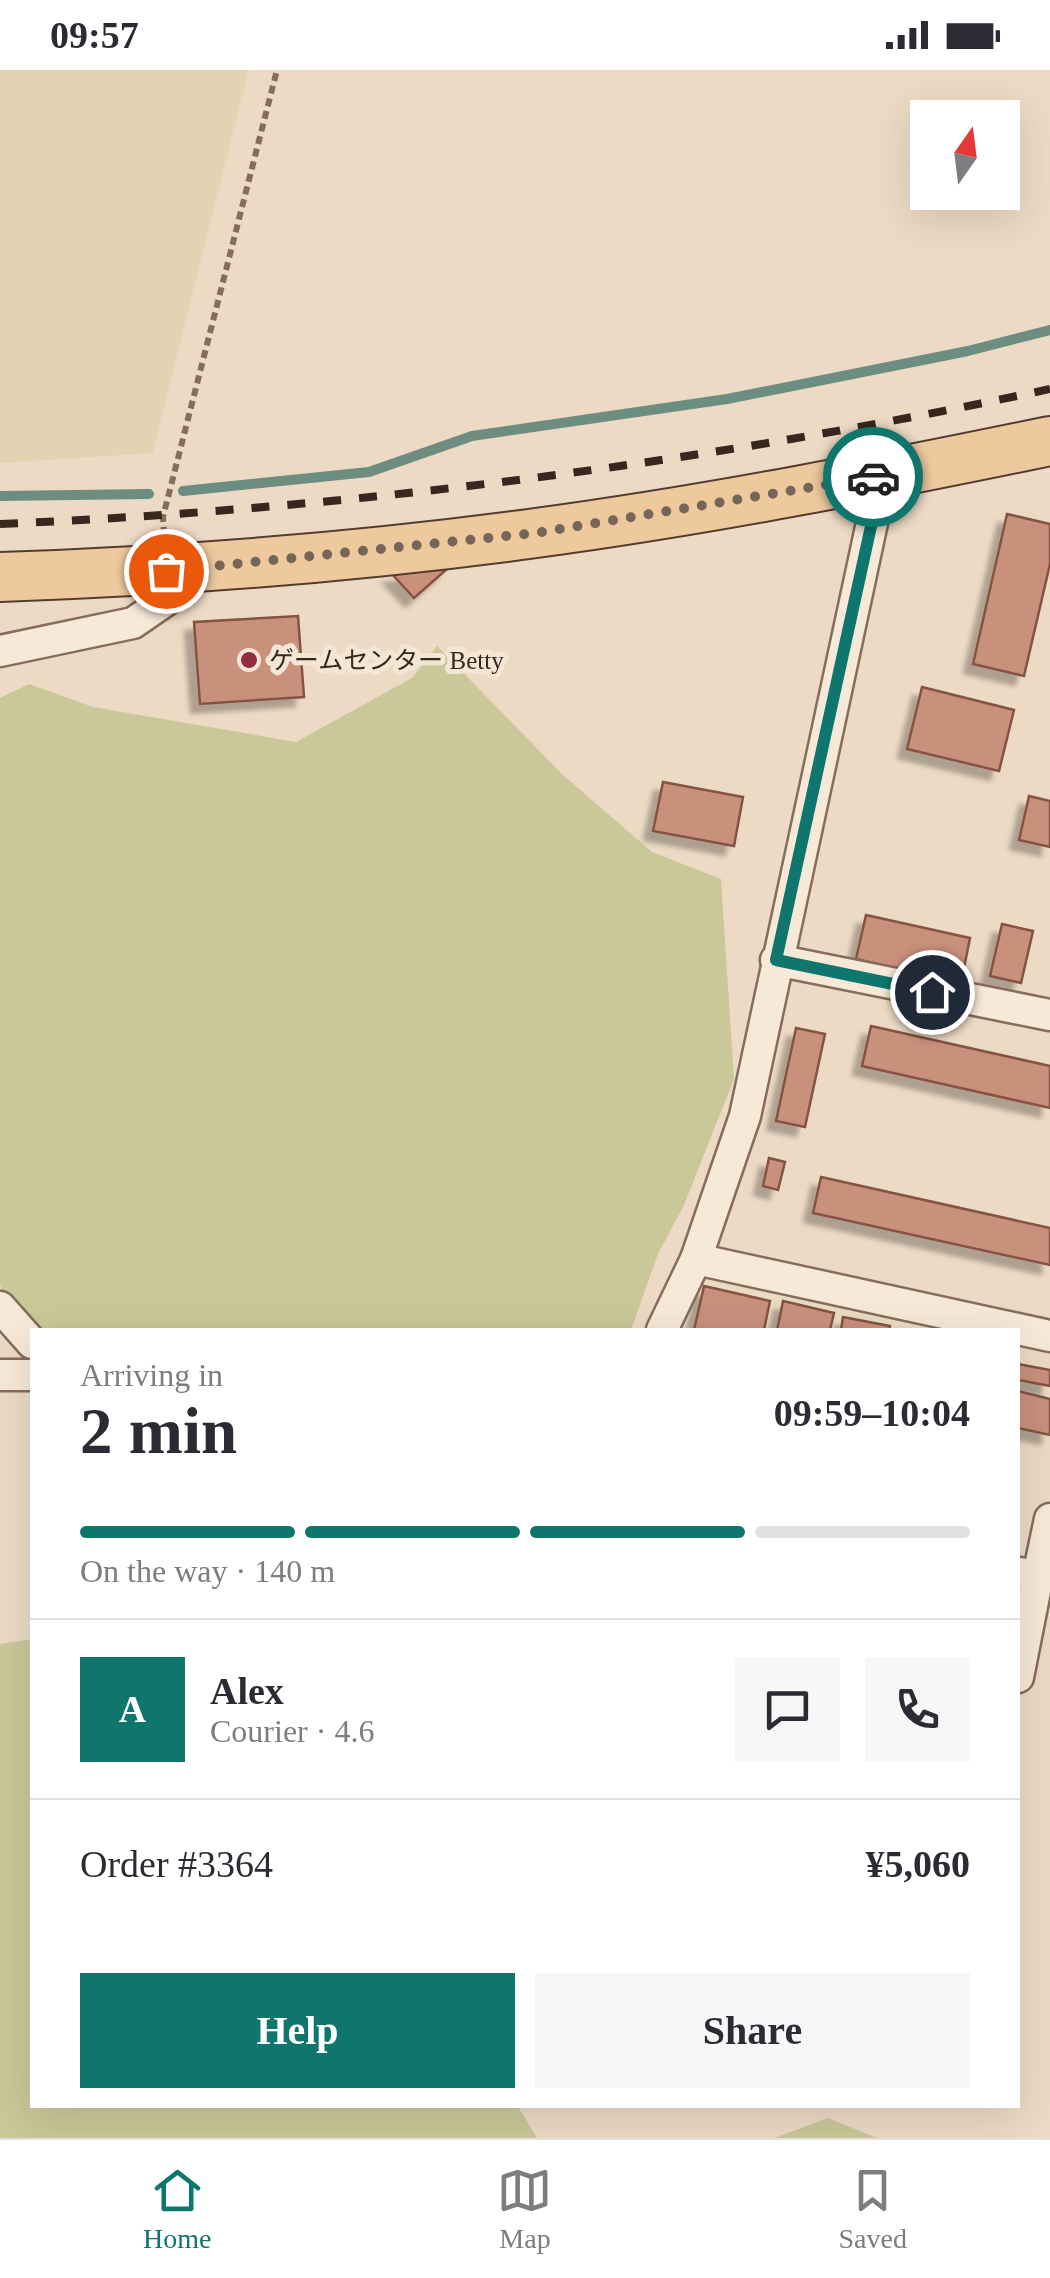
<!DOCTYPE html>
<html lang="en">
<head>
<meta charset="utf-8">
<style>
  body { margin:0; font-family:"Times New Roman","Noto Sans JP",serif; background:#f7f7f7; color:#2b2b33; height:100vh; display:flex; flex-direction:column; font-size:38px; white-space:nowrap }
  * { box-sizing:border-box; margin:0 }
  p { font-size:32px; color:#7c7c81 }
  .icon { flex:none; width:55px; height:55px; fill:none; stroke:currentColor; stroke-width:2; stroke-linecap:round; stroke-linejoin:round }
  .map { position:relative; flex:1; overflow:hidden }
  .sheet { position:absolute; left:30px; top:1258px; width:990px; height:780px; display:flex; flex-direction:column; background:#fff; border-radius:0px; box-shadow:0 10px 40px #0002 }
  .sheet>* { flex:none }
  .needle { width:65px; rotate:14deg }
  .tools { position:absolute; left:910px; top:30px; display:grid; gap:20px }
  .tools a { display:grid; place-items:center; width:110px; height:110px; border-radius:0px; background:#fff; box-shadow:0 10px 40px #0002; font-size:50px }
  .pin { position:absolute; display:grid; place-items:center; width:85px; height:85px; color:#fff; margin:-42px; border:5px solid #fff; border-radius:50%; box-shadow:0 2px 10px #0007 }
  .courier { position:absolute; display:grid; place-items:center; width:100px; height:100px; margin:-50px; border:8px solid #0f766e; border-radius:50%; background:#fff; color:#222; box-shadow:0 2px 12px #0007 }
  .head em { font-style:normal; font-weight:700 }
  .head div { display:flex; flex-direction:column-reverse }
  .head { display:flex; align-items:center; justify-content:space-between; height:170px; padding:0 50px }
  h1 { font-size:65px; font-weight:700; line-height:75px }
  .bar { display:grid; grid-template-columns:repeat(4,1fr); gap:15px 10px; align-content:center; height:120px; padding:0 50px }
  .bar i { height:12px; border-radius:8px; background:#e1e1e2 }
  .bar .active { background:#0f766e }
  .bar p { grid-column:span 4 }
  .line { display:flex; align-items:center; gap:25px; padding:0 50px; border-top:2px solid #e1e1e2 }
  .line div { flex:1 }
  .round { display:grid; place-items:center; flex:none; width:105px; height:105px; border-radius:0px; background:#f7f7f7 }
  .cta { display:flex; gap:20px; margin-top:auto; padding:20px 50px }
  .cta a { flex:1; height:115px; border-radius:0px; background:#0f766e; color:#fff; font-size:40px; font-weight:700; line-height:115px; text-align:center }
  .cta a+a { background:#f7f7f7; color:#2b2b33 }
  .status { display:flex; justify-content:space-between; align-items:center; height:70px; padding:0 50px; background:#fff; direction:ltr }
  .status svg { height:28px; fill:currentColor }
  .menu { display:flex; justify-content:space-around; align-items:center; height:140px; border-top:2px solid #e1e1e2; background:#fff; font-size:28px; color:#7c7c81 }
  .menu a { display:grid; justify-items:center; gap:5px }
  .menu .active { color:#0f766e }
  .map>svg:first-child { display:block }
  .farmland { fill:#e2d3b2 }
  .green { fill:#cac899 }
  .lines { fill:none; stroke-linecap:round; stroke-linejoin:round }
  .stream { stroke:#6d8d81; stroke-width:10 }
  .building { fill:#c9907c; stroke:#845342; stroke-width:2.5; filter:url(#shadow) }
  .minor-casing { stroke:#866c5b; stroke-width:35 }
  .primary-casing { stroke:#543b2f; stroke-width:52 }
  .path { stroke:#866c5b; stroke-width:6; stroke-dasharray:8 5; stroke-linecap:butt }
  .minor { stroke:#f7e9d7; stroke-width:30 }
  .primary { stroke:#eec99e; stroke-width:48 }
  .rail { stroke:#37271f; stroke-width:8; stroke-dasharray:18 18; stroke-linecap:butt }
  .done { stroke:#766659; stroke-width:10; stroke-dasharray:0 18 }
  .route { stroke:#0f766e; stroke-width:12 }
  .poi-dot { fill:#932e3e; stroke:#f4e6d4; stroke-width:4 }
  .labels { text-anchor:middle; stroke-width:10; stroke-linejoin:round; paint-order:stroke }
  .poi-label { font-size:25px; fill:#37271f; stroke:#f4e6d4; text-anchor:start }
</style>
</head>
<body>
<div class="status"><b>09:57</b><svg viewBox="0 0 49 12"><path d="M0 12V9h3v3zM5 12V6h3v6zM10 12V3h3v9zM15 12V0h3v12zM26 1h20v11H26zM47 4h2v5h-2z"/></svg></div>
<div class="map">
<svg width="1050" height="2068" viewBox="0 0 1050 2068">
  <defs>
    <filter id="shadow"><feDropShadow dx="-9" dy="9" stdDeviation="2.5" flood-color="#0004"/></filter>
  </defs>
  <rect width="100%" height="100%" fill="#ecdac4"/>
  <path class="farmland" d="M0,0H249L153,383L0,393Z"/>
  <g class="green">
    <path d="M437,576L564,706L652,782L721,809L734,1009L684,1135L658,1184L631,1260H32V1326L0,1214V628L29,614L93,637L296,672L412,608Z"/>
    <path d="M32,1569V2035H517L537,2068H0V1574Z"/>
    <path d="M828,2048L877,2068H774Z"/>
  </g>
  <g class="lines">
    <g class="stream">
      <path d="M183,421L369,402L472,366L727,329L968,281L1050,260"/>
      <path d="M0,426L149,424"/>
    </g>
  </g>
  <g class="building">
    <path d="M1007,444L1050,454V494L1024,606L973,594Z"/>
    <path d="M447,499L414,528L392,504Z"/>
    <path d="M298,546L304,627L200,634L194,552Z"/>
    <path d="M922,617L1014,640L999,701L907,679Z"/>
    <path d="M663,712L743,727L734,776L653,761Z"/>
    <path d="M1029,726L1050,731V777L1019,770Z"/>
    <path d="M866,845L970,868L961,913L856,889Z"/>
    <path d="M1002,854L1033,861L1021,913L990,906Z"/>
    <path d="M871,956L1050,996V1038L862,996Z"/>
    <path d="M796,958L825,964L805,1057L776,1051Z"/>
    <path d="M769,1088L785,1092L778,1120L763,1116Z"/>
    <path d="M821,1107L1050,1158V1195L813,1143Z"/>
    <path d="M704,1216L770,1231L764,1260H694Z"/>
    <path d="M783,1231L834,1243L830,1260H777Z"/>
    <path d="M843,1247L890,1256L889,1260H841Z"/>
    <path d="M1018,1294L1050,1300V1316L1018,1310Z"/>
    <path d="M1018,1321L1050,1329V1365L1018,1358Z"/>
  </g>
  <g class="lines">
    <defs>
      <g id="minor">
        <path d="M0,581L133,553L165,531L166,501"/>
        <path d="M776,890L1050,945"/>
        <path d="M696,1189L1050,1266"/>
        <path d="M0,1237L32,1273"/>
        <path d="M662,1260L696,1189L745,1046L882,406"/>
        <path d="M0,1305H32"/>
        <path d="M1020,1503L1038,1506L1050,1449"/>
        <path d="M1018,1607L1038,1506"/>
      </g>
      <path id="primary" d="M0,507C179,501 358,487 536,463C708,440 880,406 1050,371"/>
    </defs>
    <use href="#minor" class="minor-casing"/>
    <use href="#primary" class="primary-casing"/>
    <path class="path" d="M164,465L163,447L277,0"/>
    <use href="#minor" class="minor"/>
    <use href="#primary" class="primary"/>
    <path class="rail" d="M0,454C353,439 705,393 1050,319"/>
  </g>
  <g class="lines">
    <path class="done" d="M166,501L536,463L873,407"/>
    <path class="route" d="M873,407L882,406L776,890L932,922"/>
  </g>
  <circle class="poi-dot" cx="249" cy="590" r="10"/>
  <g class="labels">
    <g class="poi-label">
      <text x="269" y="599">ゲームセンター Betty</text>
    </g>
  </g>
</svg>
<div class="tools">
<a><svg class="needle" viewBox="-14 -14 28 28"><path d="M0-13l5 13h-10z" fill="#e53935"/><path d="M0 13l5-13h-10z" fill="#7c7c81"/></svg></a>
</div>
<div class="pin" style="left:166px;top:501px;background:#ea580c"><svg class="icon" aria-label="bag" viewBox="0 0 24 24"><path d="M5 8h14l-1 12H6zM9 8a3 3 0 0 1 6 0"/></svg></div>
<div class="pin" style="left:932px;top:922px;background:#1f2937"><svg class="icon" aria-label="home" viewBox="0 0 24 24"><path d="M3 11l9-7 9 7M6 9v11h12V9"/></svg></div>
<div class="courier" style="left:873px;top:407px"><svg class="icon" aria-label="car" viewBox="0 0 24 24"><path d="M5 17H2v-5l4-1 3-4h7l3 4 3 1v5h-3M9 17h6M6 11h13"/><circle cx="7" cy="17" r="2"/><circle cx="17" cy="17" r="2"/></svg></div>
<section class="sheet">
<div class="head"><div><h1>2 min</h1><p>Arriving in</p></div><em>09:59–10:04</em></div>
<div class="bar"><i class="active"></i><i class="active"></i><i class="active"></i><i></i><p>On the way · 140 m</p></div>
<div class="line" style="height:180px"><b class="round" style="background:#0f766e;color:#fff">A</b><div><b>Alex</b><p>Courier · 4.6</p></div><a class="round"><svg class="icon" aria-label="chat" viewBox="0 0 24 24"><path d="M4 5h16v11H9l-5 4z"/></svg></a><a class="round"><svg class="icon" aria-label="phone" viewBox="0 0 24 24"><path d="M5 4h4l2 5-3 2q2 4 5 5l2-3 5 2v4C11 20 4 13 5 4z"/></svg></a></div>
<div class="line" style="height:130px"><div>Order #3364</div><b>¥5,060</b></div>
<div class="cta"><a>Help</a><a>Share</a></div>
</section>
</div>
<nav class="menu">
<a class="active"><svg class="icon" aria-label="home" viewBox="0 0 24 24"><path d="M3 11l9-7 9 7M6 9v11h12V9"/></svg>Home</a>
<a><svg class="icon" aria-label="map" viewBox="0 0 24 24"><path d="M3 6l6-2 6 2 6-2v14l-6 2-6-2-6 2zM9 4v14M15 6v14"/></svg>Map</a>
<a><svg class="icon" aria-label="saved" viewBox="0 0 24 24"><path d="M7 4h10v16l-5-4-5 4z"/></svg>Saved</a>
</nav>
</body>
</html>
